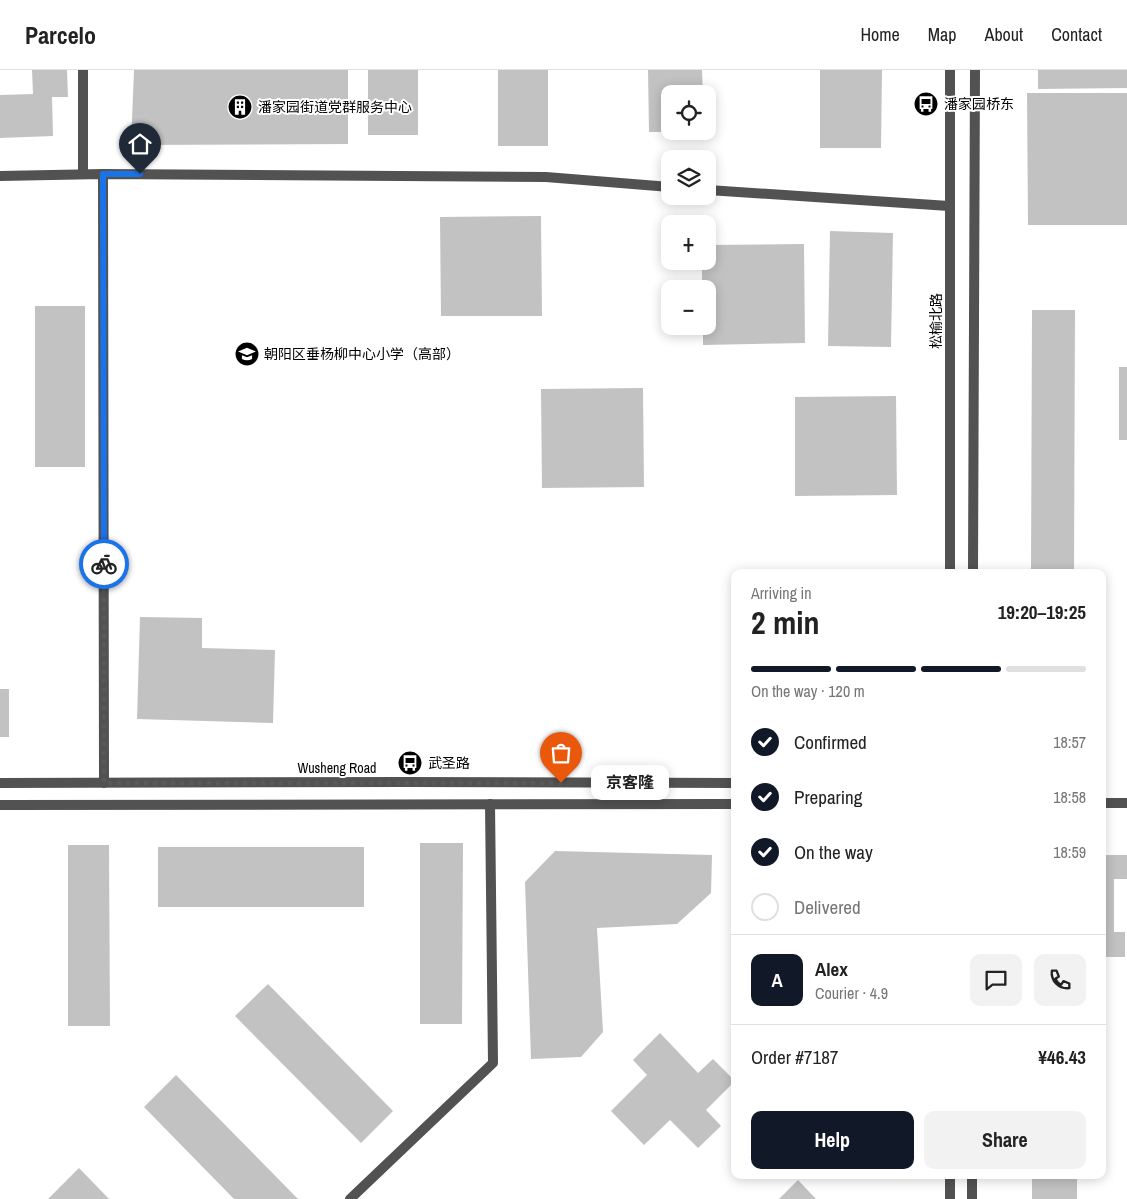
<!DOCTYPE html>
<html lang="en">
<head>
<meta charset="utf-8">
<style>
  body { margin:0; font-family:"Archivo Narrow","Noto Sans SC",sans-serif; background:#f2f2f2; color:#222; height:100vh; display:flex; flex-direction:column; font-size:19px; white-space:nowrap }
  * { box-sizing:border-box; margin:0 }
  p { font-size:16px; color:#767676 }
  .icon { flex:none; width:28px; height:28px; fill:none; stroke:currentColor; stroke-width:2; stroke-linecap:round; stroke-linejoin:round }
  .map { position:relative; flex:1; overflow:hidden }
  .sheet { position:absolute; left:731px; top:499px; width:375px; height:610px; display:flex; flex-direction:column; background:#fff; border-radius:10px; box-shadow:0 2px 12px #0003 }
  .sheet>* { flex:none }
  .tools { position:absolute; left:661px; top:15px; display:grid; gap:10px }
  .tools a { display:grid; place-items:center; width:55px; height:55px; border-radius:10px; background:#fff; box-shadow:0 2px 12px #0003; font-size:25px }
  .pin { position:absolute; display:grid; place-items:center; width:42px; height:42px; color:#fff; margin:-51px -21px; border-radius:50% 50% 50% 0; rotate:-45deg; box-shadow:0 0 5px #0007 }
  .pin .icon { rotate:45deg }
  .courier { position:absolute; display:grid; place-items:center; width:50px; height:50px; margin:-25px; border:4px solid #1a73e8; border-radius:50%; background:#fff; color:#222; box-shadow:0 1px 6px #0007 }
  .bubble { position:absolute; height:35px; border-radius:10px; background:#fff; box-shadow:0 2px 12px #0003; font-size:16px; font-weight:700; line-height:35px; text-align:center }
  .summary em { font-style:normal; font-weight:700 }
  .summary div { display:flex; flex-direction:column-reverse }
  .summary { display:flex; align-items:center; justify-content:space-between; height:85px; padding:0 20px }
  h1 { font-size:32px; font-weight:700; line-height:38px }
  .bar { display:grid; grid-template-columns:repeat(4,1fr); gap:8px 5px; align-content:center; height:60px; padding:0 20px }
  .bar i { height:6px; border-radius:4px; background:#e0e0e0 }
  .bar .selected { background:#111827 }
  .bar p { grid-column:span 4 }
  .line { display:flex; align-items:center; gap:12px; padding:0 20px; border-top:1px solid #e0e0e0 }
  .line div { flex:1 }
  .round { display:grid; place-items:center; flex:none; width:52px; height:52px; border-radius:10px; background:#f2f2f2 }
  ol { padding:0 20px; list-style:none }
  li { display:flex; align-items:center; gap:15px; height:55px }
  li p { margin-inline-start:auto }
  li .icon { padding:5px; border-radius:50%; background:#111827; color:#fff; stroke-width:4 }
  li:last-child { color:#767676 }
  li i { width:28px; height:28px; border:2px solid #e0e0e0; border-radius:50% }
  .button { display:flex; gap:10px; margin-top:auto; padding:10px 20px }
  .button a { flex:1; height:58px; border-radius:10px; background:#111827; color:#fff; font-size:20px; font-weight:700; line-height:58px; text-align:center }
  .button a+a { background:#f2f2f2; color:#222 }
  header { display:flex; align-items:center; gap:30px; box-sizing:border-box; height:70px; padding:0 25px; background:#fff; border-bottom:1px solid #e0e0e0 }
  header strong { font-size:24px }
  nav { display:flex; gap:28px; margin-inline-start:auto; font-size:18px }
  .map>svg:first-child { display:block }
  .building { fill:#c2c2c2 }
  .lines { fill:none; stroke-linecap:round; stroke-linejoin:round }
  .minor { stroke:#525252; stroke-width:10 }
  .tertiary { stroke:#525252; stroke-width:10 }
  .done { stroke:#595959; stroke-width:5; stroke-dasharray:0 9 }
  .route { stroke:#1a73e8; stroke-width:6 }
  .labels { text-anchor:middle; stroke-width:4; stroke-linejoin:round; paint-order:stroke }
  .poi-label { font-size:14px; fill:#000; stroke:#fff; text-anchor:start }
  .street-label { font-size:14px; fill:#000; stroke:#fff }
</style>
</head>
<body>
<header>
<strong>Parcelo</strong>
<nav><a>Home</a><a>Map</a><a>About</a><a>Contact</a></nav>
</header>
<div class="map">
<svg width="1127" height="1129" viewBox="0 0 1127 1129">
  <rect width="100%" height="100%" fill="#fff"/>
  <g class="building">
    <path d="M32,0H67L68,27H52L53,66L0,68V25L33,24Z"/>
    <path d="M134,0H348V74L131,75Z"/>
    <rect x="368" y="0" width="50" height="65"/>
    <rect x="498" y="0" width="50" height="76"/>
    <path d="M648,0H702L703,24H670V62H649Z"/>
    <path d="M820,0H882L881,78H820Z"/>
    <path d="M1038,0H1127V18L1038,19Z"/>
    <path d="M1027,23H1127V155H1028Z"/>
    <path d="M541,146L542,246H441L440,147Z"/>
    <path d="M830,161L893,163L891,277L828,276Z"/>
    <path d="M804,174L805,273L703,275V256H708V219H702V191H708V175Z"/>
    <rect x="35" y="236" width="50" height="161"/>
    <path d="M1032,240H1075L1074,502H1031Z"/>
    <rect x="1119" y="297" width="8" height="73"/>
    <path d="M643,318L644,417L542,418L541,319Z"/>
    <path d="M896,326L897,425L795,426V327Z"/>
    <path d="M140,547L202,548V578L275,580L273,653L137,649Z"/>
    <rect x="0" y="619" width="9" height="48"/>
    <path d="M420,773H463L462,954H420Z"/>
    <path d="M68,775H109L110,956H68Z"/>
    <rect x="158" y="777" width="206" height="60"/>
    <path d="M555,781L712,785L711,823L677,854L597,858L603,962L581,987L531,989L525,812Z"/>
    <path d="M1102,785H1127V809H1114V862H1125V887H1102Z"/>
    <path d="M268,914L393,1041L361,1073L235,946Z"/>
    <path d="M660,963L698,1003L713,989L735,1011L706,1040L721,1056L698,1078L670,1050L644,1075L611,1041L647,1005L633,990Z"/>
    <path d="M176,1005L298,1129H234L144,1037Z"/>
    <path d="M79,1098L109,1129H48Z"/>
    <rect x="1032" y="1105" width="45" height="24"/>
    <path d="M798,1110L816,1129H779Z"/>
  </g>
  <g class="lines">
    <g class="minor">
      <path d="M83,0V104"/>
      <path d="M103,104L104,713"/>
      <path d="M0,106L103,104L546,107L670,117"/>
      <path d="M708,120L949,136"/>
      <path d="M350,1129L493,993L490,734"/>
    </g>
    <g class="tertiary">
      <path d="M950,0V502"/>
      <path d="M973,502L975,0"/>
      <path d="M0,713L406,712L735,713"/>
      <path d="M1102,733H1127"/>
      <path d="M0,735L735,734"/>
      <path d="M972,1105V1129"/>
      <path d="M950,1129V1105"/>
    </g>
  </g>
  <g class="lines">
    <path class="done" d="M104,494V713H561"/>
    <path class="route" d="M104,494L103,104H140"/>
  </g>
  <defs>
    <symbol id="bus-disc" viewBox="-11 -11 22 22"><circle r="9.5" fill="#000" stroke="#fff"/><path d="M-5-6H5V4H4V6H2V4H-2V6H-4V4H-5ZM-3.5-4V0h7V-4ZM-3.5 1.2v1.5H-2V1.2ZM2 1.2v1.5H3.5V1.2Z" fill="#fff"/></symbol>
    <symbol id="building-disc" viewBox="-11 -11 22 22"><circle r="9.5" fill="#000" stroke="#fff"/><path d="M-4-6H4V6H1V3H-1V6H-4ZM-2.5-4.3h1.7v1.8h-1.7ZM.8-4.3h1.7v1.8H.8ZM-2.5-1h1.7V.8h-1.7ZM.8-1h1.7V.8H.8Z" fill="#fff"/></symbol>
    <symbol id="school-disc" viewBox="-11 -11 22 22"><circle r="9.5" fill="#000" stroke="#fff"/><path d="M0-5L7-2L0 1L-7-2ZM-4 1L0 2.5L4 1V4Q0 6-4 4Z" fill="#fff"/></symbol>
  </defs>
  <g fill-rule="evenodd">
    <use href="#bus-disc" x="912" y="20" width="28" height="28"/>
    <use href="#building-disc" x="226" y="23" width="28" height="28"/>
    <use href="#school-disc" x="233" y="270" width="28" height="28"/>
    <use href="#bus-disc" x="396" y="679" width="28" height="28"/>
  </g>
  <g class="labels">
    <g class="poi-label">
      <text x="944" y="39">潘家园桥东</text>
      <text x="258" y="42">潘家园街道党群服务中心</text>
      <text x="264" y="289">朝阳区垂杨柳中心小学（高部）</text>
      <text x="428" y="698">武圣路</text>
    </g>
    <g class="street-label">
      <text transform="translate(936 251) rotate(-90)" y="5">松榆北路</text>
      <text x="337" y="703">Wusheng Road</text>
    </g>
  </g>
</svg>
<div class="tools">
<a><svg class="icon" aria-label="locate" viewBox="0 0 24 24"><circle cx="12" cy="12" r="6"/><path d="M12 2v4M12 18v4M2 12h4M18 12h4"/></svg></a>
<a><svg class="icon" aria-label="layers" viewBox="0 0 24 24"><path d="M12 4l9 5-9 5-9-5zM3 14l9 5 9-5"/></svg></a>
<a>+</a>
<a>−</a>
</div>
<div class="pin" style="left:561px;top:713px;background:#ea580c"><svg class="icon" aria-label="bag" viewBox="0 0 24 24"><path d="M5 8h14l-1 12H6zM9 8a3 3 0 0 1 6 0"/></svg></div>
<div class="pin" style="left:140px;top:104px;background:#1f2937"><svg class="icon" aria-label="home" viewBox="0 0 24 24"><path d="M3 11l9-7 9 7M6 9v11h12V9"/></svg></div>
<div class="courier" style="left:104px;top:494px"><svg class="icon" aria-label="bike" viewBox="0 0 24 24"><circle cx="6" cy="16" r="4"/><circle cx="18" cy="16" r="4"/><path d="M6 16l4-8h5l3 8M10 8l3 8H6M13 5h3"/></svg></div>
<div class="bubble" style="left:591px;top:695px;width:78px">京客隆</div>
<section class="sheet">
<div class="summary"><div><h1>2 min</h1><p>Arriving in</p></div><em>19:20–19:25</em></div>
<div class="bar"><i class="selected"></i><i class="selected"></i><i class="selected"></i><i></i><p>On the way · 120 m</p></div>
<ol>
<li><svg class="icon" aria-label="check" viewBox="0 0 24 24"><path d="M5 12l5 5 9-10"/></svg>Confirmed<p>18:57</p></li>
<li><svg class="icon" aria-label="check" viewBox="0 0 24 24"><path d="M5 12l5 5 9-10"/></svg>Preparing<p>18:58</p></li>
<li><svg class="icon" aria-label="check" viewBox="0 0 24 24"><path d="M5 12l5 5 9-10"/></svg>On the way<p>18:59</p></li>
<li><i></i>Delivered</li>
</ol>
<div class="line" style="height:90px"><b class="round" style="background:#111827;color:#fff">A</b><div><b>Alex</b><p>Courier · 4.9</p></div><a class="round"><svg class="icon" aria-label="chat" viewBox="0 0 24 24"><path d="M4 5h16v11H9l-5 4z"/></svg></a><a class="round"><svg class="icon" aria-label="phone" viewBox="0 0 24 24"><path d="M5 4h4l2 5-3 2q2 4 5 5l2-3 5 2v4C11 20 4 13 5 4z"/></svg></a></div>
<div class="line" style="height:65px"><div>Order #7187</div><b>¥46.43</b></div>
<div class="button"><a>Help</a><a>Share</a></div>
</section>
</div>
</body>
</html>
